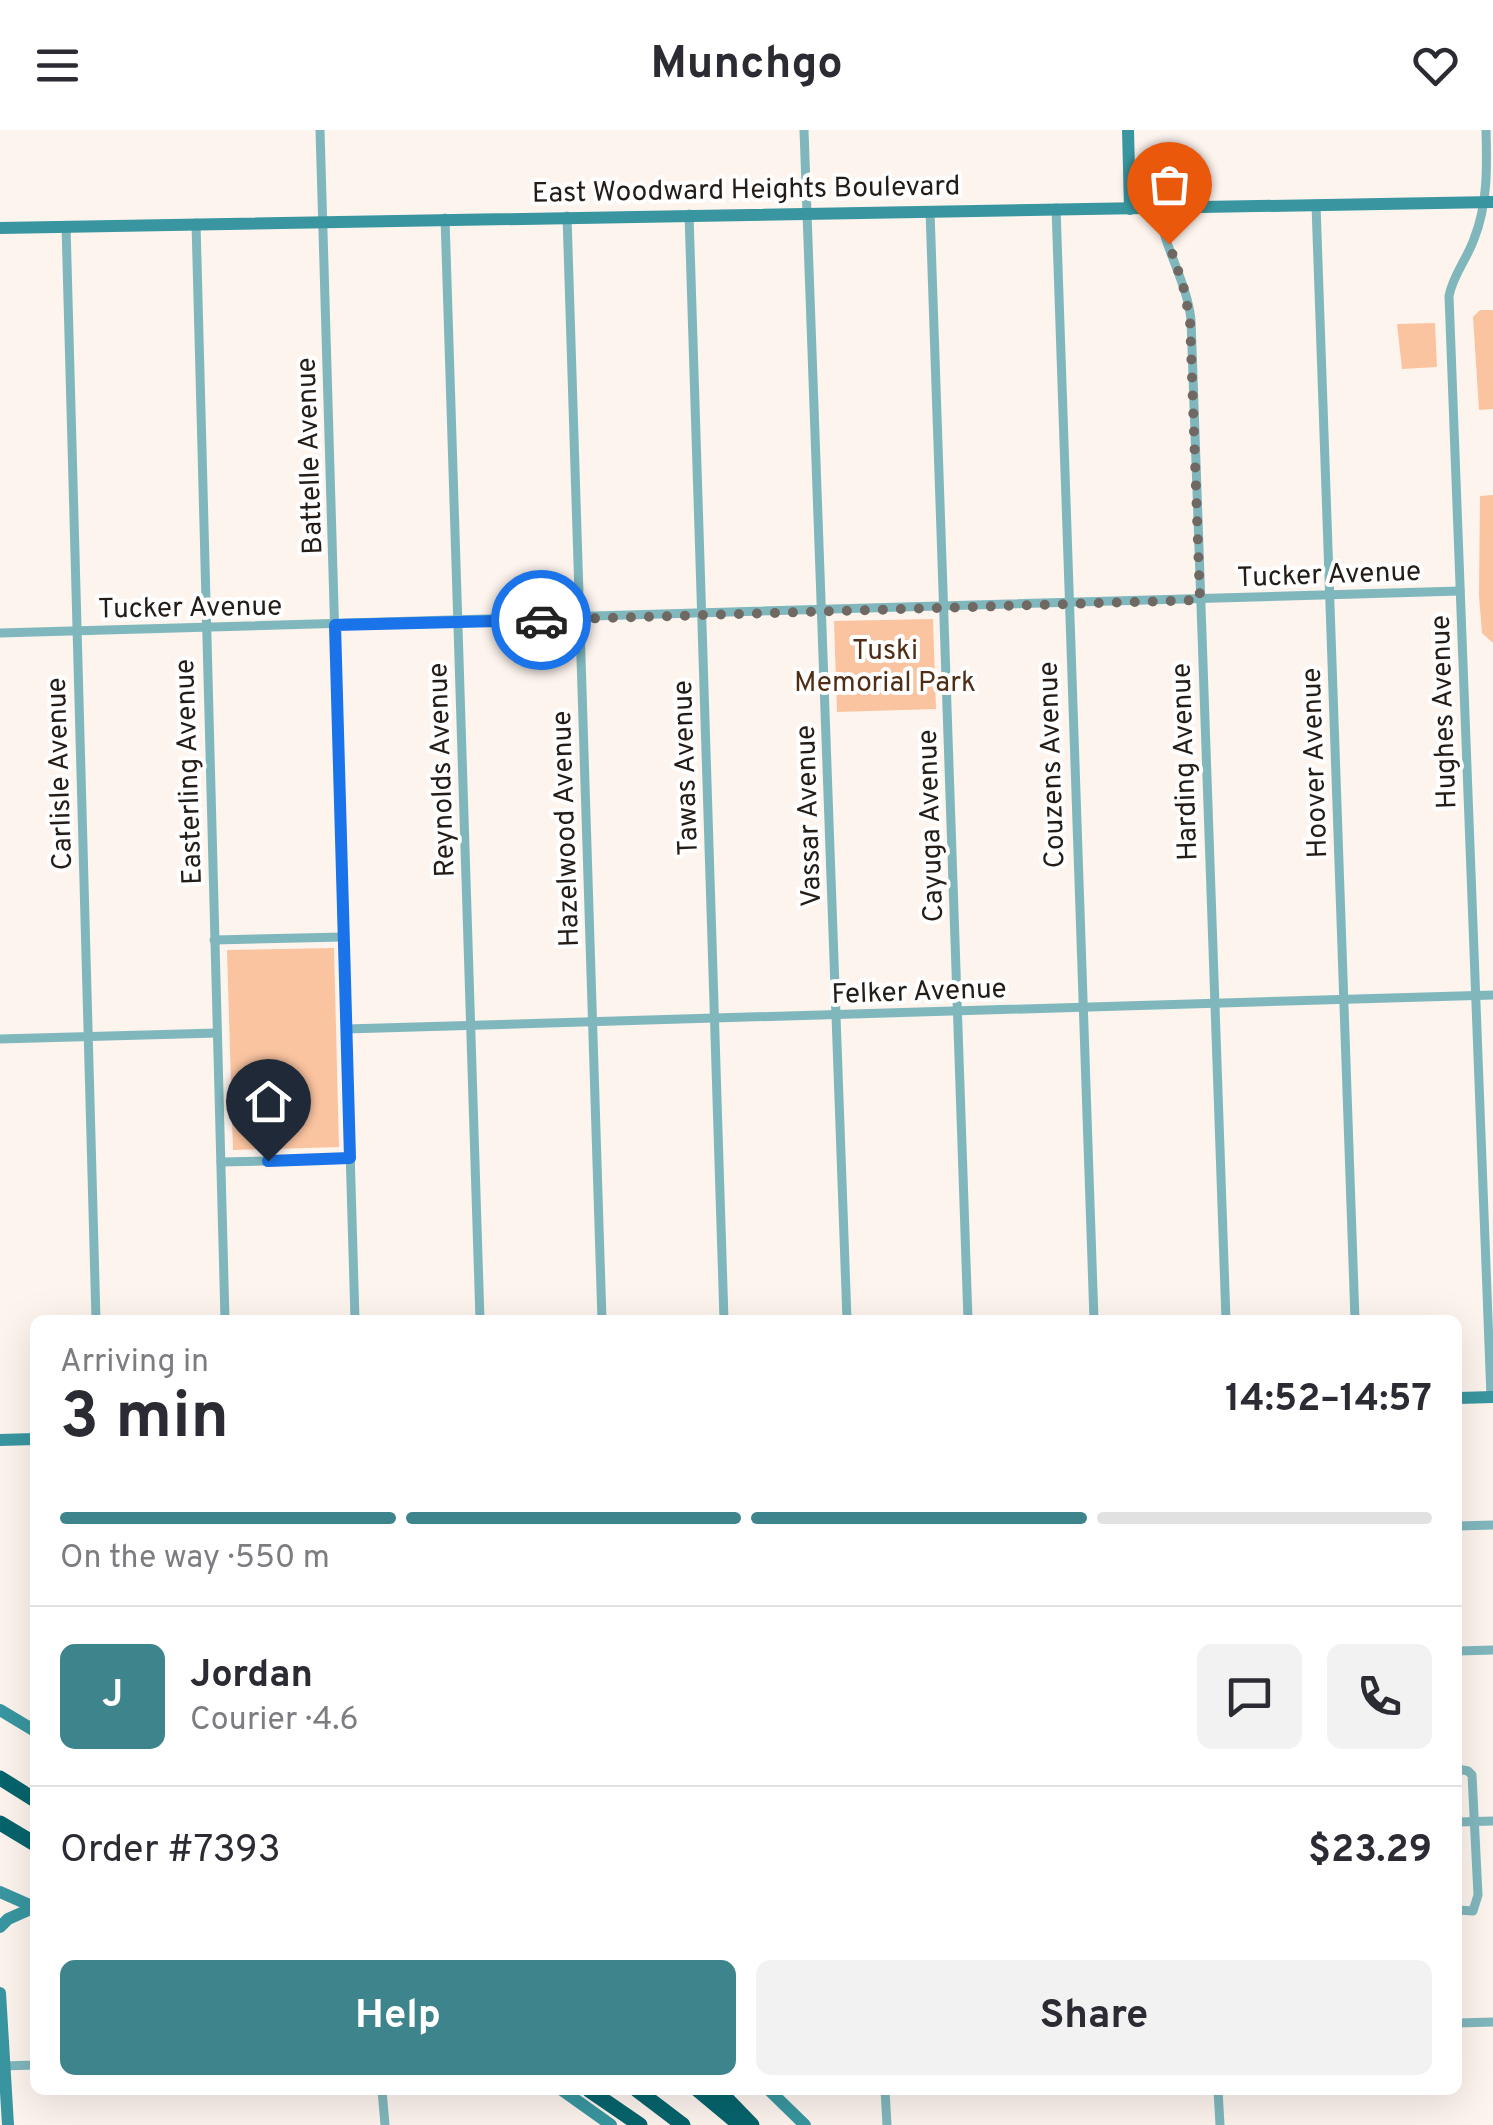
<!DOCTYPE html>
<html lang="en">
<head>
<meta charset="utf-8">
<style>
  body { margin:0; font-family:Overpass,sans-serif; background:#f2f2f3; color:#2b2b33; height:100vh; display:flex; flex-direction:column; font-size:38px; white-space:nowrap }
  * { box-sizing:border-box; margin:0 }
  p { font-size:32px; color:#7c7c81 }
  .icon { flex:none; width:55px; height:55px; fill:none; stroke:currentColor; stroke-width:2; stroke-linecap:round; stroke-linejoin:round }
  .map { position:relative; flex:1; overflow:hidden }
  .drawer { position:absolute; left:30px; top:1185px; width:1432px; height:780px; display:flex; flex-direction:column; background:#fff; border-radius:15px; box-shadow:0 10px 40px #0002 }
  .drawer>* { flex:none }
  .pin { position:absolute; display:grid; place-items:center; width:85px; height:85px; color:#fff; margin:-102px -42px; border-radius:50% 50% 50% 0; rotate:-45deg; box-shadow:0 0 10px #0007 }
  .pin .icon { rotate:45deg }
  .courier { position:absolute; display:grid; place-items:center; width:100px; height:100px; margin:-50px; border:8px solid #1a73e8; border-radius:50%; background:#fff; color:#222; box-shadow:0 2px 12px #0007 }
  .summary em { font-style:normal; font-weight:700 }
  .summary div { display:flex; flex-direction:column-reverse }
  .summary { display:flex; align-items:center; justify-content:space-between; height:170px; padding:0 30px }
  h1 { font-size:65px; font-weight:700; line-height:75px }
  .bar { display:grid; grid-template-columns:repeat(4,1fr); gap:15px 10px; align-content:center; height:120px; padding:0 30px }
  .bar i { height:12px; border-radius:8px; background:#e1e1e2 }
  .bar .current { background:#3d848c }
  .bar p { grid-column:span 4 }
  .line { display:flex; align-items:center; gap:25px; padding:0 30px; border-top:2px solid #e1e1e2 }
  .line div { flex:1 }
  .round { display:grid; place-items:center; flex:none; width:105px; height:105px; border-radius:15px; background:#f2f2f3 }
  .button { display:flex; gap:20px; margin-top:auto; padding:20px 30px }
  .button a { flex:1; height:115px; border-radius:15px; background:#3d848c; color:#fff; font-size:40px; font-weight:700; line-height:115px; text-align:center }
  .button a+a { background:#f2f2f3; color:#2b2b33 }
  header { display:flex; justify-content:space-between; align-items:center; height:130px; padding:0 30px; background:#fff; font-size:45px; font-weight:700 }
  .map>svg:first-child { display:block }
  .green { fill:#fbc4a0 }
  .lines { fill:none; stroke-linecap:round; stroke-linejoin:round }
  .street { stroke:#80b7bd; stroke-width:9 }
  .secondary { stroke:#3996a0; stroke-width:12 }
  .highway { stroke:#06646c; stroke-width:15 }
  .done { stroke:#706862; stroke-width:10; stroke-dasharray:0 18 }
  .route { stroke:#1a73e8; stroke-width:12 }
  .labels { text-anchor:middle; stroke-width:8; stroke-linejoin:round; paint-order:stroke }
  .street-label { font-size:28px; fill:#241c17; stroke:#fff }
  .park-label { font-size:28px; fill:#502d14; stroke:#fff }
</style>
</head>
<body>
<header><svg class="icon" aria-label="menu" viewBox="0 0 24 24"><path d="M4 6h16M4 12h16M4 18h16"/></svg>Munchgo<svg class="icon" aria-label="heart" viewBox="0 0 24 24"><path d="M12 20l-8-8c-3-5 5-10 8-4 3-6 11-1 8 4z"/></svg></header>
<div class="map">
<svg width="1493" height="1995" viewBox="0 0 1493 1995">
  <rect width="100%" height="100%" fill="#fdf4ee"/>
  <g class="green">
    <path d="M1480,180H1493V279L1479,280L1473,187Z"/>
    <path d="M1435,193L1437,237L1402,239L1397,194Z"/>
    <path d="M1493,365V513L1482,503L1479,466L1480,366Z"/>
    <path d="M933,489L936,579L837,582L834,491Z"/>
    <path d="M334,818L339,1017L233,1020L227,820Z"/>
  </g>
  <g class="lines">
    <g class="street">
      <path d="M320,0L355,1190"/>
      <path d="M804,0L847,1190"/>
      <path d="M1486,0C1487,36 1488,74 1474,109C1467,129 1453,145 1449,166L1491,1267"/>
      <path d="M1316,75L1355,1190"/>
      <path d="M1056,78L1094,1190"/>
      <path d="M1159,78C1163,117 1187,151 1191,190L1226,1190"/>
      <path d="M930,81L968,1190"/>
      <path d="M689,84L724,1190"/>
      <path d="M567,86L602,1190"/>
      <path d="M445,88L480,1190"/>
      <path d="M196,93L225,1190"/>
      <path d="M66,96L96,1190"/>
      <path d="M0,503L1460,461"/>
      <path d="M214,810L344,807"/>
      <path d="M346,899L1493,865"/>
      <path d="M0,909L217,903"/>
      <path d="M221,1032L350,1029"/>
      <path d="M1458,1396L1493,1395"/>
      <path d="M1458,1521L1493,1520"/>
      <path d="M1458,1639L1468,1641L1472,1645L1478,1765L1473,1781L1458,1780"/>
      <path d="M1458,1692L1493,1691"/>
      <path d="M1458,1893L1493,1892"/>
      <path d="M3,1936L35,1935"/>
      <path d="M382,1960L385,1995"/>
      <path d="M885,1960L887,1995"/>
      <path d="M1218,1960L1220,1995"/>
    </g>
    <g class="secondary">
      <path d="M1128,0L1130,79"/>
      <path d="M0,98L1493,72"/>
      <path d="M1458,1268L1493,1267"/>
      <path d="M0,1310L35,1309"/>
      <path d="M0,1580L35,1601"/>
      <path d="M0,1762L34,1777"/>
      <path d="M0,1797L8,1789L35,1777"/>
      <path d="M0,1863L8,1995"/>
      <path d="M562,1960L611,1995"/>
      <path d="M769,1960L805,1995"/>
    </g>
    <g class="highway">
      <path d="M0,1648L35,1670"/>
      <path d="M0,1693L35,1714"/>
      <path d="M589,1960L640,1995"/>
      <path d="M637,1960L683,1995"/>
      <path d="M698,1960L740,1995"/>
      <path d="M718,1960L752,1995"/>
    </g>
  </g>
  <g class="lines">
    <path class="done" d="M541,490L1200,470L1190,190L1183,155L1169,114"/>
    <path class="route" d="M268,1031L350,1028L335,495L541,490"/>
  </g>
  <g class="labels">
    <g class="street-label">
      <text transform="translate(746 58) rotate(-1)" y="10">East Woodward Heights Boulevard</text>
      <text transform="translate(308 326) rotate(-92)" y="10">Battelle Avenue</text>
      <text transform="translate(1329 443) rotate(-2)" y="10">Tucker Avenue</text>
      <text transform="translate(190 476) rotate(-1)" y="10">Tucker Avenue</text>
      <text transform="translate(1442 582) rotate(-92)" y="10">Hughes Avenue</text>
      <text transform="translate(1183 632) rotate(-92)" y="10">Harding Avenue</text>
      <text transform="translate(1313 633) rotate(-92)" y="10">Hoover Avenue</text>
      <text transform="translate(1050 635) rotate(-92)" y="10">Couzens Avenue</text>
      <text transform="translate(684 638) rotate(-92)" y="10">Tawas Avenue</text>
      <text transform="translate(440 640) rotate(-92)" y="10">Reynolds Avenue</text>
      <text transform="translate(187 642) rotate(-92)" y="10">Easterling Avenue</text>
      <text transform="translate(58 644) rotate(-92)" y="10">Carlisle Avenue</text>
      <text transform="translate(807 686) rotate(-92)" y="10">Vassar Avenue</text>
      <text transform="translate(929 696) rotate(-92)" y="10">Cayuga Avenue</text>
      <text transform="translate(564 699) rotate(-92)" y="10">Hazelwood Avenue</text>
      <text transform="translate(919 860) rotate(-2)" y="10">Felker Avenue</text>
    </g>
    <g class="park-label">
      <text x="885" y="529">Tuski<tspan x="885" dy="32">Memorial Park</tspan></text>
    </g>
  </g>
</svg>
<div class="pin" style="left:1169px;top:114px;background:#ea580c"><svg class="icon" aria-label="bag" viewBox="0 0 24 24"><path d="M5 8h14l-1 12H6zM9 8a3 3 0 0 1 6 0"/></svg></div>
<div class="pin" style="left:268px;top:1031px;background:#1f2937"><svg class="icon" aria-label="home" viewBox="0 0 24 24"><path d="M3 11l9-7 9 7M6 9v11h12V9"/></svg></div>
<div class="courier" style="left:541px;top:490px"><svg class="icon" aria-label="car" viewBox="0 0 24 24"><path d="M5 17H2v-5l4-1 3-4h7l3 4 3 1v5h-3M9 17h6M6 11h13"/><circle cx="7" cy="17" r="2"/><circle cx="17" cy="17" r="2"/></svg></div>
<section class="drawer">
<div class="summary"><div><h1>3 min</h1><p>Arriving in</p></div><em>14:52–14:57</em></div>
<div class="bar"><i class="current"></i><i class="current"></i><i class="current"></i><i></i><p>On the way · 550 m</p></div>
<div class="line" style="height:180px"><b class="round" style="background:#3d848c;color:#fff">J</b><div><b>Jordan</b><p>Courier · 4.6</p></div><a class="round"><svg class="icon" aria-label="chat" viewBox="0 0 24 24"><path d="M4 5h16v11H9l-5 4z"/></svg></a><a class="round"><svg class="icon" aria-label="phone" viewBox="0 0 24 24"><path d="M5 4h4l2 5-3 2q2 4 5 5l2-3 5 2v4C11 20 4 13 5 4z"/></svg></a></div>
<div class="line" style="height:130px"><div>Order #7393</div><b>$23.29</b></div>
<div class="button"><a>Help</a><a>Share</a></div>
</section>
</div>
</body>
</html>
